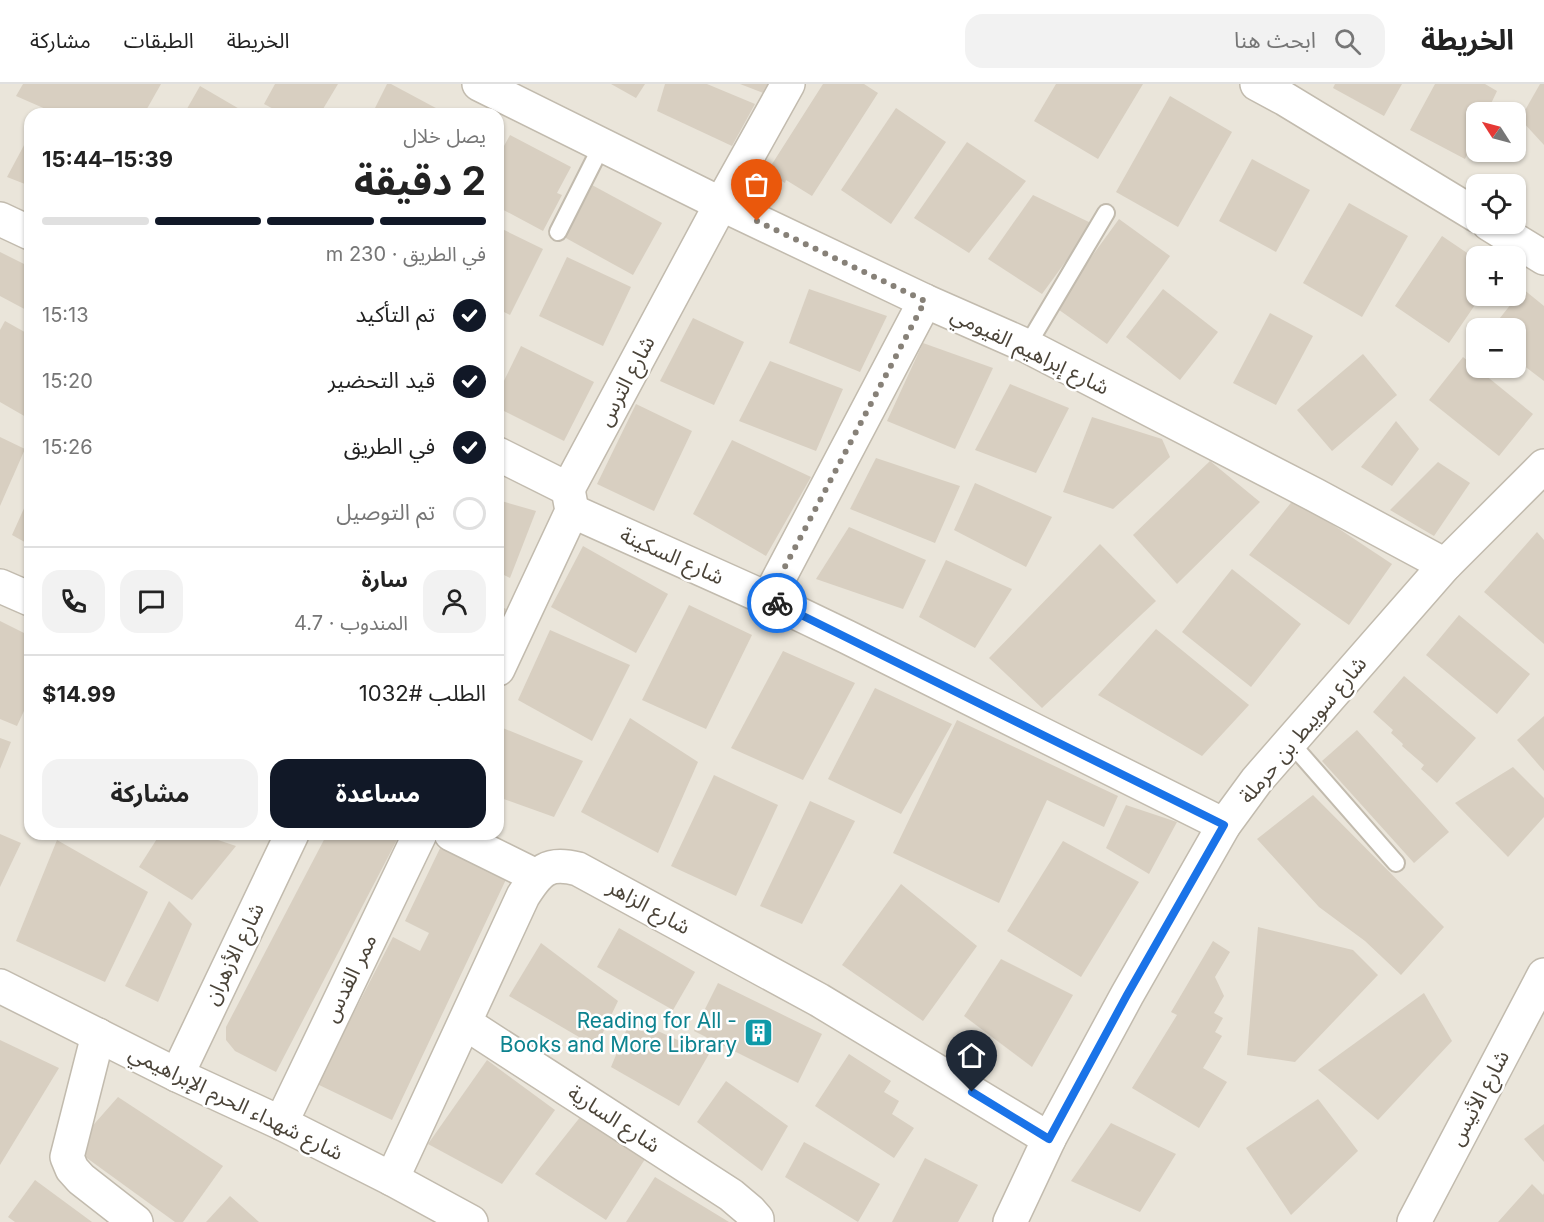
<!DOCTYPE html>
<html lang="ar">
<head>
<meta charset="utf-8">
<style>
  body { margin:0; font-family:Inter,"Noto Sans Arabic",sans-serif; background:#f2f2f2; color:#222; direction:rtl; height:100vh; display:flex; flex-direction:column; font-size:22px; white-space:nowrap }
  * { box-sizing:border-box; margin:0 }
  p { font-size:20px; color:#767676 }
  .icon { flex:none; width:33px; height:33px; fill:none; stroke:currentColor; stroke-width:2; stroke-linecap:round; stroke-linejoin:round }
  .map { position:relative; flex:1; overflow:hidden; direction:ltr }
  .panel { position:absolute; left:24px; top:24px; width:480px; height:732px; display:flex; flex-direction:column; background:#fff; border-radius:18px; box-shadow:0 2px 4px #0004; direction:rtl }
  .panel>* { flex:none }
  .needle { width:39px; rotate:306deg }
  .fabs { position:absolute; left:1466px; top:18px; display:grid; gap:12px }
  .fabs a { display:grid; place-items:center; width:60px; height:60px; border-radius:12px; background:#fff; box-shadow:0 2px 4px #0004; font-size:30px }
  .pin { position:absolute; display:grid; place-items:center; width:51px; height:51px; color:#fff; margin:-62px -26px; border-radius:50% 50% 50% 0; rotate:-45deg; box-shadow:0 0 6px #0007 }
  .pin .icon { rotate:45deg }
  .courier { position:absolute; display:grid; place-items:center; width:60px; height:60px; margin:-30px; border:4px solid #1a73e8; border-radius:50%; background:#fff; color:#222; box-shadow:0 2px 8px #0007 }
  .summary em { font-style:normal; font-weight:700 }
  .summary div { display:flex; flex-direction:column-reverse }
  .summary { display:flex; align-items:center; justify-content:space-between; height:102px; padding:0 18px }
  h1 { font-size:39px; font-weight:700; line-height:45px }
  .bar { display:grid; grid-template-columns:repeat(4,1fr); gap:9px 6px; align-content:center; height:72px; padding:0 18px }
  .bar i { height:8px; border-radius:4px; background:#e0e0e0 }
  .bar .current { background:#111827 }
  .bar p { grid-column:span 4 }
  .line { display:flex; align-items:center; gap:15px; padding:0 18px; border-top:2px solid #e0e0e0 }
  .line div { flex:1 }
  .round { display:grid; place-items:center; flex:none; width:63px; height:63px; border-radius:18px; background:#f2f2f2 }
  ol { padding:0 18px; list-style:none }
  li { display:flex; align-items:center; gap:18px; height:66px }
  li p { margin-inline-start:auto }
  li .icon { padding:6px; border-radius:50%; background:#111827; color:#fff; stroke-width:4 }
  li:last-child { color:#767676 }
  li i { width:33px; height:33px; border:3px solid #e0e0e0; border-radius:50% }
  .primary-button { display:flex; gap:12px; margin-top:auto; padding:12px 18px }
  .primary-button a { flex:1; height:69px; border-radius:18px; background:#111827; color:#fff; font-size:24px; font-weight:700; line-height:69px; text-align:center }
  .primary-button a+a { background:#f2f2f2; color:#222 }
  header { display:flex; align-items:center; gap:36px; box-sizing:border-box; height:84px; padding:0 30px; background:#fff; border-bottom:2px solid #e0e0e0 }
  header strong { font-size:28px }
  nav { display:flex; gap:33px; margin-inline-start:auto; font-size:21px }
  .search { width:420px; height:54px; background:#f2f2f2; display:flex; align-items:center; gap:15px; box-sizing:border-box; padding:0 21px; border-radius:18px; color:#767676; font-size:22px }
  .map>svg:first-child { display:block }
  .residential { fill:#eae5da; fill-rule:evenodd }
  .building { fill:#d8cfc1 }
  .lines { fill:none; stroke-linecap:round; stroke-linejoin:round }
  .service-casing { stroke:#c2bbae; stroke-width:20 }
  .minor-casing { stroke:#c2bbae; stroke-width:36 }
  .tertiary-casing { stroke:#c2bbae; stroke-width:36 }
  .service { stroke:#fff; stroke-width:16 }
  .minor { stroke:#fff; stroke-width:33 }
  .tertiary { stroke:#fff; stroke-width:33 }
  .done { stroke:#878178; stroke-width:6; stroke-dasharray:0 10.8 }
  .route { stroke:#1a73e8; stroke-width:8 }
  .labels { text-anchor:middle; stroke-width:5; stroke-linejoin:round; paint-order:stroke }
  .street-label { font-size:21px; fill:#4b4439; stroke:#fff }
  .culture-label { font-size:21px; fill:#0d838f; stroke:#fff; text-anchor:end }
</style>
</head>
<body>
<header>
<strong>الخريطة</strong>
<div class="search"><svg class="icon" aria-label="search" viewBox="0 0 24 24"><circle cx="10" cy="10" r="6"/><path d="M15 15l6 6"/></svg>ابحث هنا</div>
<nav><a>الخريطة</a><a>الطبقات</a><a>مشاركة</a></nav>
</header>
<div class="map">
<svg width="1544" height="1138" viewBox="0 0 1544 1138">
  <rect width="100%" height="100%" fill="#f6f3ec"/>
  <path class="residential" d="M0,0H1544V1138H0ZM1476,28H1515V68H1476ZM30,30H498V750H30ZM1476,100H1515V140H1476ZM1476,172H1515V212H1476ZM1476,244H1515V284H1476Z"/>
  <g class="building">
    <path d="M23,0H161L144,30H57L16,12Z"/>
    <path d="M275,0H338L320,30H283L264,20Z"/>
    <path d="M387,0H391L447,30H372Z"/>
    <path d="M611,0H645L636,14Z"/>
    <path d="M665,0H707L755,20L732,62L657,27Z"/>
    <path d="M740,0H769L766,10Z"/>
    <path d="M823,0H864L878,9L812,112L786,96L785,99L767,88Z"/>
    <path d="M1056,0H1143L1098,75L1034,37Z"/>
    <path d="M1335,0H1402L1384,32L1333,4Z"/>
    <path d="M1435,0H1485L1497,7L1487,28H1476V52L1465,75L1410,46Z"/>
    <path d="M1540,0H1544V61L1520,35Z"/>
    <path d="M200,2L248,30H184Z"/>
    <path d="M1170,12L1232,48L1178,143L1116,108Z"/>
    <path d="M896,24L946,58L891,140L841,106Z"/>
    <path d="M30,50V102L7,93Z"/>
    <path d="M510,51L571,83L557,109L562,111L543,147L498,123V73Z"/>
    <path d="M967,58L1026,97L969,169L914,134Z"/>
    <path d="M1252,75L1310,106L1276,168L1219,137Z"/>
    <path d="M592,101L662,139L633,191L564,153Z"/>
    <path d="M1033,111L1093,140L1042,210L988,175Z"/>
    <path d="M1349,119L1408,152L1362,233L1303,199Z"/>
    <path d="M1119,135L1170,172L1107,260L1055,223Z"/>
    <path d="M498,143L543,165L510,231L498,225Z"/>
    <path d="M1442,152L1476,175V212H1481L1449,259L1395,222Z"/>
    <path d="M0,168L30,183V228L0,212Z"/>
    <path d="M567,173L631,203L603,262L539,232Z"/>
    <path d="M809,205L887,232L860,288L789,259Z"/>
    <path d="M1163,205L1218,248L1180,296L1126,253Z"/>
    <path d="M1523,205L1544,222V297L1515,275V244H1492Z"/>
    <path d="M1270,229L1313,252L1276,321L1233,299Z"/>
    <path d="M693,234L744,258L714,321L660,297Z"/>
    <path d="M5,237L30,251V327L26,333L0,318V246Z"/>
    <path d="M923,259L993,284L955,365L887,337Z"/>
    <path d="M521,262L594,298L564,357L498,324V309Z"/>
    <path d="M1363,270L1397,311L1332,367L1297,326Z"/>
    <path d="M1463,273L1533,330L1499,372L1429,316Z"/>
    <path d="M770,277L843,305L816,367L739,337Z"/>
    <path d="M1010,300L1069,324L1036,389L975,366Z"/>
    <path d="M636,320L692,347L654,427L597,400Z"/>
    <path d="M1092,333L1162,355L1170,373L1113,425L1063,408Z"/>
    <path d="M1396,337L1419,365L1392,402L1361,383Z"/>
    <path d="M0,353L25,365L0,422Z"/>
    <path d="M732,356L811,393L766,472L693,430Z"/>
    <path d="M876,374L960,402L935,459L850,425Z"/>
    <path d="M1210,377L1260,418L1177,500L1133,451Z"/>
    <path d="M1438,378L1470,399L1434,452L1390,426Z"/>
    <path d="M975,399L1052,433L1026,483L954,446Z"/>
    <path d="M30,411V461L12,451Z"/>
    <path d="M1294,415L1392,480L1349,541L1249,471Z"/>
    <path d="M498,416L536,427L510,494L498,488Z"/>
    <path d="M849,443L926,476L903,525L816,495Z"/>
    <path d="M1537,448L1544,456V560L1484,508Z"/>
    <path d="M1100,460L1156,517L1042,624L989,574Z"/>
    <path d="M583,462L668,510L636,569L551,523Z"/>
    <path d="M946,476L1012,505L975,564L919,533Z"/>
    <path d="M1232,485L1301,540L1251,603L1182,548Z"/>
    <path d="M498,521L506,525L498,546Z"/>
    <path d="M689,521L752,551L706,645L642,616Z"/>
    <path d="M1459,531L1530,590L1497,630L1426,571Z"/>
    <path d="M0,537L30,552V614L17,642L0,635Z"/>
    <path d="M1156,545L1249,621L1202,672L1098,611Z"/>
    <path d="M550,546L630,581L592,657L518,616Z"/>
    <path d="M783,567L855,599L803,696L731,664Z"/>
    <path d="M1404,592L1476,654L1437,699L1421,685L1424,681L1402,662L1403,660L1391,649L1393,646L1373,628Z"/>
    <path d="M875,604L952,640L901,730L828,695Z"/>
    <path d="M1544,632V687L1517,656Z"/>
    <path d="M630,634L698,678L658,769L581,728Z"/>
    <path d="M957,636L1118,712L1104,743L1047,716L999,819L893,769Z"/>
    <path d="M498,642L583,677L554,733L498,713Z"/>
    <path d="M1357,646L1449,748L1414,779L1322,677Z"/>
    <path d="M0,654L11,658L0,685Z"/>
    <path d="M1513,683L1544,714V733L1508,773L1455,719Z"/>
    <path d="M714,691L778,721L736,812L671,782Z"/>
    <path d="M1313,711L1444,843L1401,891L1365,857L1319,823L1257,755Z"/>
    <path d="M810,717L855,737L802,840L760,822Z"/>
    <path d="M1126,721L1177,738L1149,790L1106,764Z"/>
    <path d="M0,750L21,759L0,803Z"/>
    <path d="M160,750H200L236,762L192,816L139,783Z"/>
    <path d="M327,750H400L276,988L235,967L226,956V943Z"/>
    <path d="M57,756L148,808L105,898L16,857Z"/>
    <path d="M444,756L510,787L392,1036L317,1000L393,853L420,867L429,849L405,837Z"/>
    <path d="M1063,757L1139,798L1081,893L1007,847Z"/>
    <path d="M901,800L977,862L923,937L842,881Z"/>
    <path d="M169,817L192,840L158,918L125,902Z"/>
    <path d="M1258,843L1353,866L1378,891L1295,978L1247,971Z"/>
    <path d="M619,844L695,888L673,926L597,883Z"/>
    <path d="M1213,857L1230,868L1215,893L1224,912L1214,929L1223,934L1215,948L1222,952L1203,984L1227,998L1199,1044L1132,1004L1177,931L1171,928Z"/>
    <path d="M541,859L618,917L596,963L509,912Z"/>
    <path d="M1001,875L1073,911L1032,983L964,932Z"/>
    <path d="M718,899L822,950L798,999L694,947Z"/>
    <path d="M1424,909L1452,957L1378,1036L1318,986Z"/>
    <path d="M631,935L709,970L679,1022L611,983Z"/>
    <path d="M0,956L59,984L0,1081Z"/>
    <path d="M849,970L891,997L884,1008L899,1017L892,1030L914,1044L894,1074L815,1022Z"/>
    <path d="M487,976L555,1026L502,1100L428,1060Z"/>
    <path d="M726,997L788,1042L762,1087L697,1038Z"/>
    <path d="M118,1013L223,1082L183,1138H175L73,1064Z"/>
    <path d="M1318,1015L1358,1067L1291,1131L1246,1064Z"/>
    <path d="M581,1032L647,1072L606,1136L535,1090Z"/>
    <path d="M1111,1039L1176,1070L1140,1128L1071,1097Z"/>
    <path d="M1544,1040V1078L1524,1055Z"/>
    <path d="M804,1058L880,1100L858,1138L785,1093Z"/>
    <path d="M925,1074L978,1101L958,1138H892Z"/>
    <path d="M655,1093L729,1138H626Z"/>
    <path d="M35,1096L92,1138H15L8,1133Z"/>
    <path d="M1532,1100L1543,1111L1544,1109V1138H1498Z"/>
    <path d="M230,1112L259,1138H206Z"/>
  </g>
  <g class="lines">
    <defs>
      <g id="service">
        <path d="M558,148L602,61"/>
        <path d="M1027,262L1106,129"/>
        <path d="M1290,658L1396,779"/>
      </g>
      <g id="minor">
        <path d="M479,0L721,120L925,217L1027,262L1315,411L1445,481"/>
        <path d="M1257,0L1285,15L1476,131"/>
        <path d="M0,135L30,149"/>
        <path d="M1489,140L1544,174"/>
        <path d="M498,370L568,405"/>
        <path d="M568,405L721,120L788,0"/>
        <path d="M572,427L768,515L847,553L1224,741"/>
        <path d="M0,502L30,515"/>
        <path d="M768,515L925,217"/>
        <path d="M498,585L572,427L568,405"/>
        <path d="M451,750L536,792"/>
        <path d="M465,939L731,1111L750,1127L757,1135V1138"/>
        <path d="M98,951L67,1073L72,1085L81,1095L136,1138"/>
        <path d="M177,991L292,750"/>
        <path d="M281,1039L420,750"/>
        <path d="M392,1095L523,812C539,787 547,777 578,785L819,916L1049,1055"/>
        <path d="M1010,1138L1049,1055L1127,911L1224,741L1257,696L1445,481L1544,382"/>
        <path d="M1414,1138L1544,891"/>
      </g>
      <path id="tertiary" d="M0,902L177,991L281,1039L392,1095L471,1138"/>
    </defs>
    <use href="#service" class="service-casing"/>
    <use href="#minor" class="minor-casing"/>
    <use href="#tertiary" class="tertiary-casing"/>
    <use href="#service" class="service"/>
    <use href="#minor" class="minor"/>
    <use href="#tertiary" class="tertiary"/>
  </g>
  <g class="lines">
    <path class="done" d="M757,137L925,217L768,515L777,519"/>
    <path class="route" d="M777,519L1224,741L1127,911L1049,1055L972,1008"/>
  </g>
  <defs>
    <symbol id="building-square" viewBox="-11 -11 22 22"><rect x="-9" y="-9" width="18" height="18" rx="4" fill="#0f9aa8" stroke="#fff"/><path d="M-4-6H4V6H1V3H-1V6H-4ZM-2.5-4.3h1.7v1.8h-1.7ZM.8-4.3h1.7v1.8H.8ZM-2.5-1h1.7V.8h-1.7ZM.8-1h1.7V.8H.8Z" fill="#fff"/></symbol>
  </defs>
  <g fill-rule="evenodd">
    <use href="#building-square" x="742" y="932" width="33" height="33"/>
  </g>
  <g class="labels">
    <g class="street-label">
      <text transform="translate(1030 267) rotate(26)" y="7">شارع إبراهيم الفيومي</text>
      <text transform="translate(626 297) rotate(-62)" y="7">شارع الترس</text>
      <text transform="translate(672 472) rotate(24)" y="7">شارع السكينة</text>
      <text transform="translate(1303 646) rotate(-50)" y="7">شارع سويبط بن حرملة</text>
      <text transform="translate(649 823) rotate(29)" y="7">شارع الزاهر</text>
      <text transform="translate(234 870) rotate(-64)" y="7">شارع الأزهران</text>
      <text transform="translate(350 894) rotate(-64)" y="7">ممر القدس</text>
      <text transform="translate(1479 1014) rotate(-62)" y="7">شارع الأنيس</text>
      <text transform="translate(236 1019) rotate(26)" y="7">شارع شهداء الحرم الإبراهيمي</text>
      <text transform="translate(614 1035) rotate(33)" y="7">شارع السارية</text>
    </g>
    <g class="culture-label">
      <text x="737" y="944">Reading for All -<tspan x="737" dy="24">Books and More Library</tspan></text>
    </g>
  </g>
</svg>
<div class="fabs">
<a><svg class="needle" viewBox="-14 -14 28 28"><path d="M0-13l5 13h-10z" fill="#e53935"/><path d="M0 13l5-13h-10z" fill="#767676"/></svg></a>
<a><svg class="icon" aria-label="locate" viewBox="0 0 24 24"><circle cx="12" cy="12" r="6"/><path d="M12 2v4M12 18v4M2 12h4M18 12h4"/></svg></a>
<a>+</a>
<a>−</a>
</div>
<div class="pin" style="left:757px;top:137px;background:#ea580c"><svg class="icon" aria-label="bag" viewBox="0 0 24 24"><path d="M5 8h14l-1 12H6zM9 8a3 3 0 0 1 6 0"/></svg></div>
<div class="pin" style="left:972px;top:1008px;background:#1f2937"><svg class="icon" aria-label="home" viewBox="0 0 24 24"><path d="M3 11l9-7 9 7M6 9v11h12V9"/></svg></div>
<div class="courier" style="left:777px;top:519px"><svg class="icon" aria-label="bike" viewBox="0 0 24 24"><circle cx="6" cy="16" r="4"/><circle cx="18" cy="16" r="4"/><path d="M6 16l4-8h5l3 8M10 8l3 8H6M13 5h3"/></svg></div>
<section class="panel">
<div class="summary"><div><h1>2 دقيقة</h1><p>يصل خلال</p></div><em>15:39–15:44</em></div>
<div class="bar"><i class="current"></i><i class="current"></i><i class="current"></i><i></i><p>في الطريق · 230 m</p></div>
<ol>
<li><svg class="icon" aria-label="check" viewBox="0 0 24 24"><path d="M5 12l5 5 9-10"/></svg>تم التأكيد<p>15:13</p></li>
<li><svg class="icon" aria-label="check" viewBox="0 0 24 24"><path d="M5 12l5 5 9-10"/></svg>قيد التحضير<p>15:20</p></li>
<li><svg class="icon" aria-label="check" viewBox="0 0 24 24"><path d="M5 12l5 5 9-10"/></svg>في الطريق<p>15:26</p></li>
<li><i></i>تم التوصيل</li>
</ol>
<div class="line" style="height:108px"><a class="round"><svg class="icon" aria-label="person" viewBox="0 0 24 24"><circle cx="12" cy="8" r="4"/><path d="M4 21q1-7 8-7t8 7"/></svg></a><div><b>سارة</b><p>المندوب · 4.7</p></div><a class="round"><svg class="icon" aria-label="chat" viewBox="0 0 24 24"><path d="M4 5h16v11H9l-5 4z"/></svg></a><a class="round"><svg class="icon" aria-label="phone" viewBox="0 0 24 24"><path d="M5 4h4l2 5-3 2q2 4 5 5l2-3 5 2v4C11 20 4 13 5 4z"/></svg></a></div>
<div class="line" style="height:78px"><div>الطلب #1032</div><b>$14.99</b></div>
<div class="primary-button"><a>مساعدة</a><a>مشاركة</a></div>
</section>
</div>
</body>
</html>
